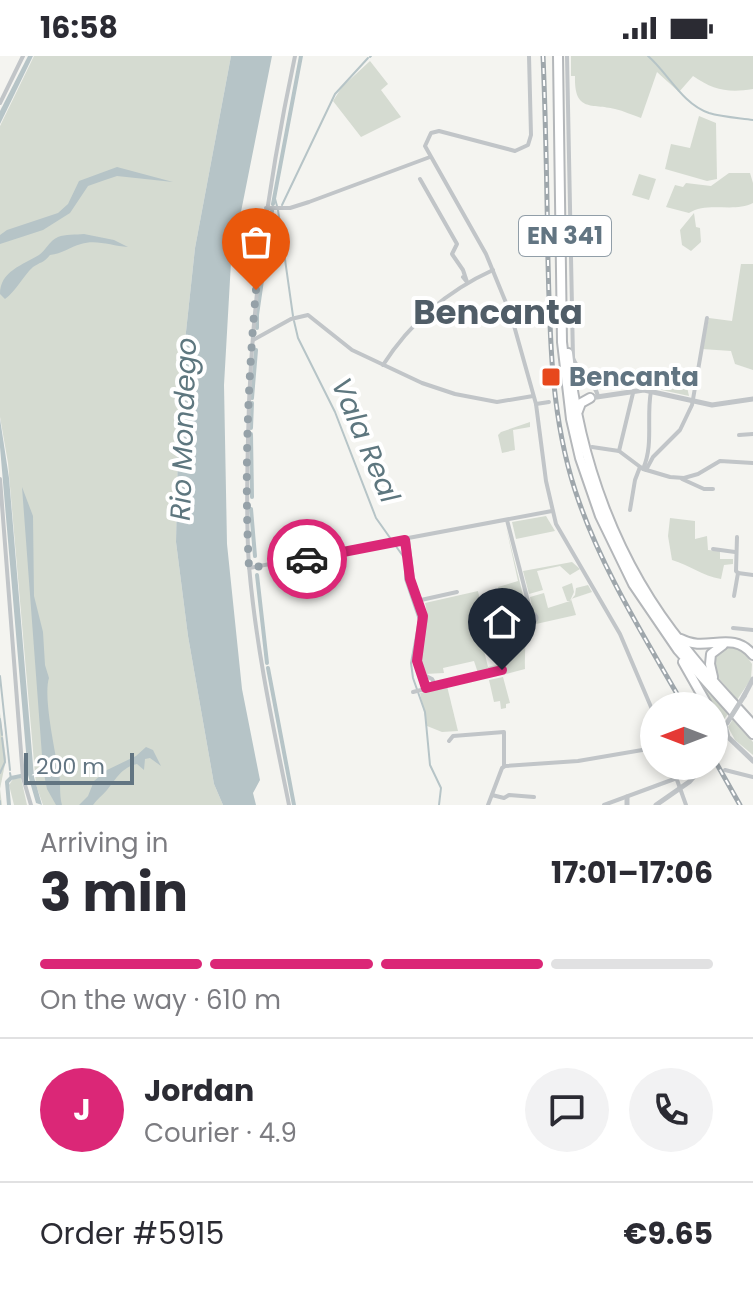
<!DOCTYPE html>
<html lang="en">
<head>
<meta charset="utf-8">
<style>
  body { margin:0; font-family:Poppins,sans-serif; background:#f2f2f3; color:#2b2b33; height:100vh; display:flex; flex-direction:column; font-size:30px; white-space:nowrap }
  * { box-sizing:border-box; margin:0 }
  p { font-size:26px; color:#7c7c81 }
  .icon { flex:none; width:44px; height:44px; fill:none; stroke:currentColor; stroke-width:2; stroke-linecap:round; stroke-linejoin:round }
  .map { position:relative; height:749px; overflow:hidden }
  .side { display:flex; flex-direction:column; background:#fff; flex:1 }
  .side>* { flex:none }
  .needle { width:52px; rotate:270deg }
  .tools { position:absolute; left:640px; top:636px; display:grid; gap:16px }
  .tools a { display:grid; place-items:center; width:88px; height:88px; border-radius:50%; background:#fff; box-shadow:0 4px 12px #0003; font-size:40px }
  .scale { position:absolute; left:24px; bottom:20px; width:110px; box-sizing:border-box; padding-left:8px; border:4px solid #627582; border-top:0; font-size:22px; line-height:28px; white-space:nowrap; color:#627582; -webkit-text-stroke:6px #fff; paint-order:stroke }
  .pin { position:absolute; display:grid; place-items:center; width:68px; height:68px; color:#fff; margin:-82px -34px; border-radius:50% 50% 50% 0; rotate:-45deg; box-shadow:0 0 8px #0007 }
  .pin .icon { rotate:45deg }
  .courier { position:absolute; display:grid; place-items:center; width:80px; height:80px; margin:-40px; border:6px solid #db2777; border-radius:50%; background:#fff; color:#222; box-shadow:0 2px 10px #0007 }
  .headline em { font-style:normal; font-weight:700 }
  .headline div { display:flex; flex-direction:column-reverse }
  .headline { display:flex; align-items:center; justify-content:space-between; height:136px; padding:0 40px }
  h1 { font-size:52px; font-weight:700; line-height:60px }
  .bar { display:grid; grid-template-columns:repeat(4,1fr); gap:12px 8px; align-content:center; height:96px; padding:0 40px }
  .bar i { height:10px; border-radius:6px; background:#e1e1e2 }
  .bar .current { background:#db2777 }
  .bar p { grid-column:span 4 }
  .line { display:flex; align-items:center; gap:20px; padding:0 40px; border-top:2px solid #e1e1e2 }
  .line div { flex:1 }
  .round { display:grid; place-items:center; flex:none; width:84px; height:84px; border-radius:42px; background:#f2f2f3 }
  .status { display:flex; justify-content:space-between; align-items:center; height:56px; padding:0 40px; background:#fff; direction:ltr }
  .status svg { height:22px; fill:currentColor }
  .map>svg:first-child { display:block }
  .green { fill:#d5dbd1 }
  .water { fill:#b6c4c7 }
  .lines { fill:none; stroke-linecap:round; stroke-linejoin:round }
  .stream { stroke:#b6c4c7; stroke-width:2 }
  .canal { stroke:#b6c4c7; stroke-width:4 }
  .trunk-casing { stroke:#b4b7ba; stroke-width:12 }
  .minor { stroke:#c1c5c8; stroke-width:4 }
  .tertiary { stroke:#c1c5c8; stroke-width:5 }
  .trunk { stroke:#fff; stroke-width:8 }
  .rail-casing { stroke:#9fa7ac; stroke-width:5 }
  .rail { stroke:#fff; stroke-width:2; stroke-dasharray:6; stroke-linecap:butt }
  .tertiary-bridge { stroke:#c1c5c8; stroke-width:5 }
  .done { stroke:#95a1a8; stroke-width:8; stroke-dasharray:0 14.4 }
  .route { stroke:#db2777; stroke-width:10 }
  .poi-dot { fill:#e7481d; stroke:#fff; stroke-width:3 }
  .labels { text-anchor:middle; stroke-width:8; stroke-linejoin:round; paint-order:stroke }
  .shield { fill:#fff; stroke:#919ea8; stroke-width:2 }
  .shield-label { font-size:24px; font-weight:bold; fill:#627582 }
  .poi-label { font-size:26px; font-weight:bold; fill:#627582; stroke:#fff; text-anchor:start }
  .water-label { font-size:28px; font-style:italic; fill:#5e777f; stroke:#fff }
  .district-label { font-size:34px; font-weight:bold; fill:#505d67; stroke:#fff }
</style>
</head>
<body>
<div class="status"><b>16:58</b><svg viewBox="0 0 49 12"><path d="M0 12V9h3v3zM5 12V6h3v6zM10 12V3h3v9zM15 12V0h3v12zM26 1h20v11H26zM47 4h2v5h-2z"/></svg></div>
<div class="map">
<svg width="753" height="749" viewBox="0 0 753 749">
  <rect width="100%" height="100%" fill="#f4f4f0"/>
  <g class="green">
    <path d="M34,0H231L195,192L179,341L176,486L188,580L214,728L223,749H43L36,729L8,407L0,361V70Z"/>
    <path d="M571,0H753V33C728,37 713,34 693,20L679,36L657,16L641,62C632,59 624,55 615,53C592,47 574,57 575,20H571Z"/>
    <path d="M370,5L388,28L381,34L401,61L361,81L333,45L342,31Z"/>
    <path d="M699,60L716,67L717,123L707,125L665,113L671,88L690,92Z"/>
    <path d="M729,117H750L753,127V147C734,157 707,145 689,157L666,151L675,129L683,131L686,127L711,130Z"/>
    <path d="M639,118L656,123L649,144L632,139Z"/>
    <path d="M694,157L696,171L700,172L701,186L691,195L682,189L680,174Z"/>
    <path d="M741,208H753V314L735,308L731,295L702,293L709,262L732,265Z"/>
    <path d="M690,315L687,331L689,340L648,331L657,327L656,324H648V317Z"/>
    <path d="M530,366V371L513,374L515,394L502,397L498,379L501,376Z"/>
    <path d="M546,460L555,475L516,483L512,466Z"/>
    <path d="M670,462L695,465V483L707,480L708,494L720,495V503H733V508L724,509L721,523C702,520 690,509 672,504L668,480Z"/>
    <path d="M506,471L523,539L501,544L498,531L518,525Z"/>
    <path d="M572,506L580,513L570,519L560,510L537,515L543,534L529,538L523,515Z"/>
    <path d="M572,527L574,536L570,545L575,539L576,532L588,529L592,536L571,543L576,559L536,568L538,560L533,555L530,541L544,537L548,552L570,545H567L562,531Z"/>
    <path d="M478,535L485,568L482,569L481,565L477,566L488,611L496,609L492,595L499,593L501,602L514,598L502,547L524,542C529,561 524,590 525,613L506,618L504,611L488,614L487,611V615L478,617L474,605L443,612L444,617L425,618C415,597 432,572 425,547Z"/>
    <path d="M728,590L743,595L752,608L751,623L737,644L712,614L713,602L723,591Z"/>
    <path d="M503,621L510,647L506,648V652L501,653L500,645L494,646L489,624Z"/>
    <path d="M696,622L728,658L723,665L714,658V650H710Z"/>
    <path d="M447,630L458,675L442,676L427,670L420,637Z"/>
    <path d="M0,657L6,703L0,733L2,749H0Z"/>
    <path d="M733,663L753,686V699L735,684L728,671Z"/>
    <path d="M21,722L27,749H14L9,729L13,723Z"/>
  </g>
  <g class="water">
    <path d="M28,0H33L0,68V55Z"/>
    <path d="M231,0H272L231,206L224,329L227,488L242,633L260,724L253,737L256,749H223L214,728L188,580L176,486L179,341L195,192Z"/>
    <path d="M117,111L173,126L117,120L105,124L88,130L70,157L43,174L0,188V179L7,174L58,157L68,148L79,125Z"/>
    <path d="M84,178L114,184L128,191C112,190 96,183 81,188C70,191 62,198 50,199C44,207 40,206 33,211C24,219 16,235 5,243L0,238C0,215 23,209 39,199C46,194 49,185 58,181C65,178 76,179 84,178Z"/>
    <path d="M0,363L9,422L34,721L42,749L36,747L28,719L0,391Z"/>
    <path d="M22,431L33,460L34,540L43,576L45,609L49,622C43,640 55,695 59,717C61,728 59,738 62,749H56L47,733L43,713Z"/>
    <path d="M146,691L153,694L161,710L150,702L145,703L144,714L137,708C121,712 117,722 107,734C102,740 97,743 93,749H79L88,740L94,725L107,714L136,700Z"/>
  </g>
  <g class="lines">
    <g class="stream">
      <path d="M648,0C668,17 682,48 709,57C722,61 739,62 753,64"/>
      <path d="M370,1L371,0"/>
      <path d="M274,139L277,150"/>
      <path d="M282,149L335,38L368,2"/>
      <path d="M278,154L293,260"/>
      <path d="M294,265L298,282L335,356L376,462L405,503V523L419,564L411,607L413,622L425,656L430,709L441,732L439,749"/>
      <path d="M0,620L10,714"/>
      <path d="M0,663L2,679"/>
      <path d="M0,717L5,706L2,682"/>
      <path d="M10,717L11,722"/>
      <path d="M0,745V749"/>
    </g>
    <g class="canal">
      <path d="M273,148L301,0"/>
      <path d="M257,272V259L272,155"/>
      <path d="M252,342L256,294"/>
      <path d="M251,372L252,347"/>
      <path d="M251,378L252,441"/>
      <path d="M251,453L255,500"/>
      <path d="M257,519L267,607"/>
      <path d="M268,612L294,749"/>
      <path d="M9,749L7,726L11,722L21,720"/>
    </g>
    <defs>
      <g id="trunk">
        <path d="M558,0L562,286L571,363L580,402L600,460L633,528L678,594L753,678"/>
        <path d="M568,297C579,403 616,507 684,590C705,618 730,643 753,669"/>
        <path d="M578,355L581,347L590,342"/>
        <path d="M681,583C706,597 732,573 753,599"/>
        <path d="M683,606L708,650"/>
        <path d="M713,621L710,608L711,598L723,589"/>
        <path d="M714,660L720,678"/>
      </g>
    </defs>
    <use href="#trunk" class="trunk-casing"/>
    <g class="minor">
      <path d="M529,0L531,79L528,89L515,95L439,75L431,77L425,90L486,198L511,259L536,348L546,425L556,468L620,578L654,658"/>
      <path d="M567,0L573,302C578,317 594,324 598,340"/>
      <path d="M0,47L23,0"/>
      <path d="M420,123L457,188L452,198L463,214L467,226L463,221"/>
      <path d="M266,152H290L309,146L430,101"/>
      <path d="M253,284L291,263L308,259L352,294L422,327L455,338L497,346L533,340"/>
      <path d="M383,309C410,267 447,235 493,214"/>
      <path d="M536,348L549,346"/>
      <path d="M739,379L753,378"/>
      <path d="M592,391L619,395L643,413L670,421L684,422L698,418L720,405L753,407"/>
      <path d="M619,395L633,337"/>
      <path d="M643,413C654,388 646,362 651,335"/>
      <path d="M646,414L653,401L680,374L692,349L707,262"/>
      <path d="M0,423L23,722L31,749"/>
      <path d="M682,423L704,433H713"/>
      <path d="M630,454L635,424L640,411"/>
      <path d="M507,464L531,557"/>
      <path d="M408,484L413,524L426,563L419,603L422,618L432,623L436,630"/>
      <path d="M713,493L735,496"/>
      <path d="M249,512L552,455"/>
      <path d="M738,517L753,519"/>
      <path d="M734,540L738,517L736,515L737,481"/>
      <path d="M421,544L457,536"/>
      <circle cx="532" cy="562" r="4.5"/>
      <path d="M733,572L753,574"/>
      <path d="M418,615L426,632"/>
      <path d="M413,636L502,614"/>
      <path d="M449,685L453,680L504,676V710"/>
      <path d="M672,710L686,749"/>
      <path d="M725,714L753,721"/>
      <path d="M492,739L504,742L509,739L534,741"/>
      <path d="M289,749C273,670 256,591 249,510C246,468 247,426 248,383C250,254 268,127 295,0"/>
      <path d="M488,749L502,712L505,710L578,705L654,692"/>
      <path d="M604,749L677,722"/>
    </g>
    <g class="tertiary">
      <path d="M590,342L644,334L712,349L753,343"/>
      <path d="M744,640L753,623"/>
      <path d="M725,670L728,681L753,705"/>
      <path d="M714,689L721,676"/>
      <path d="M627,741V749"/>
    </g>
    <use href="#trunk" class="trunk"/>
    <defs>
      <g id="rail">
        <path d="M543,0C546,69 547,137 548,206C550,283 551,360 575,434C600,511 644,580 684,650"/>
        <path d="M714,703L740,749"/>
      </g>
    </defs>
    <use href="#rail" class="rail-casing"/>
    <use href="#rail" class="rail"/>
    <g class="tertiary-bridge">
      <path d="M727,667L744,640"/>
      <path d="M656,749L689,726L703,710"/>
    </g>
  </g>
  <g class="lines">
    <path class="done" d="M256,234C248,326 244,419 249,512L307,503"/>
    <path class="route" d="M307,503L405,484L410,523L423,560L417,605L426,632L502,614"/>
  </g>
  <rect class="poi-dot" x="541" y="311" width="20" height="20" rx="4"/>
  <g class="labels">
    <rect class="shield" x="519" y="160" width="92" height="40" rx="6"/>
    <g class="shield-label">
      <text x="565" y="188">EN 341</text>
    </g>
    <g class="poi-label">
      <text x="569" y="330">Bencanta</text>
    </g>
    <g class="water-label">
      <text transform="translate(183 373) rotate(-88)" y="10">Rio Mondego</text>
      <text transform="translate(366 384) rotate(67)" y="10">Vala Real</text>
    </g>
    <g class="district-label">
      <text x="498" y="268">Bencanta</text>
    </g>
  </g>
</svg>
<div class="tools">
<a><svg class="needle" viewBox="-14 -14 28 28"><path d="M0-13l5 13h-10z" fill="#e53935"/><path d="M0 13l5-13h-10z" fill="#7c7c81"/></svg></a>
</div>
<div class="scale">200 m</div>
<div class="pin" style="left:256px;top:234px;background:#ea580c"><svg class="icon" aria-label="bag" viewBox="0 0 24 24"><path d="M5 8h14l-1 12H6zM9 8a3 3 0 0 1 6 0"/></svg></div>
<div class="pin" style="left:502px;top:614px;background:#1f2937"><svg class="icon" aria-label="home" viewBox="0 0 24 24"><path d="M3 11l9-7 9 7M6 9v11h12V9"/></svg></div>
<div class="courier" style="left:307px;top:503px"><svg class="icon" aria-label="car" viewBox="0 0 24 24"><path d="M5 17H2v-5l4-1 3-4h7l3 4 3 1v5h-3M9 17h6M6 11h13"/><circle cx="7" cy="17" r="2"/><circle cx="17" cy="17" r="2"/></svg></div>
</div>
<section class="side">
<div class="headline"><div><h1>3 min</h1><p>Arriving in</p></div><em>17:01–17:06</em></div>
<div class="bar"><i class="current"></i><i class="current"></i><i class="current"></i><i></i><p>On the way · 610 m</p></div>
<div class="line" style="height:144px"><b class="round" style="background:#db2777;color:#fff">J</b><div><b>Jordan</b><p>Courier · 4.9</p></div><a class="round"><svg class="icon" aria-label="chat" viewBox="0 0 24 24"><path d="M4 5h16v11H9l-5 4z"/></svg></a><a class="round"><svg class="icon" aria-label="phone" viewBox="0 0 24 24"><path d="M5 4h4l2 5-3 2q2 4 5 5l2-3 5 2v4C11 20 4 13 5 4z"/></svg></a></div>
<div class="line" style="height:104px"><div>Order #5915</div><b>€9.65</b></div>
</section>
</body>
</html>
